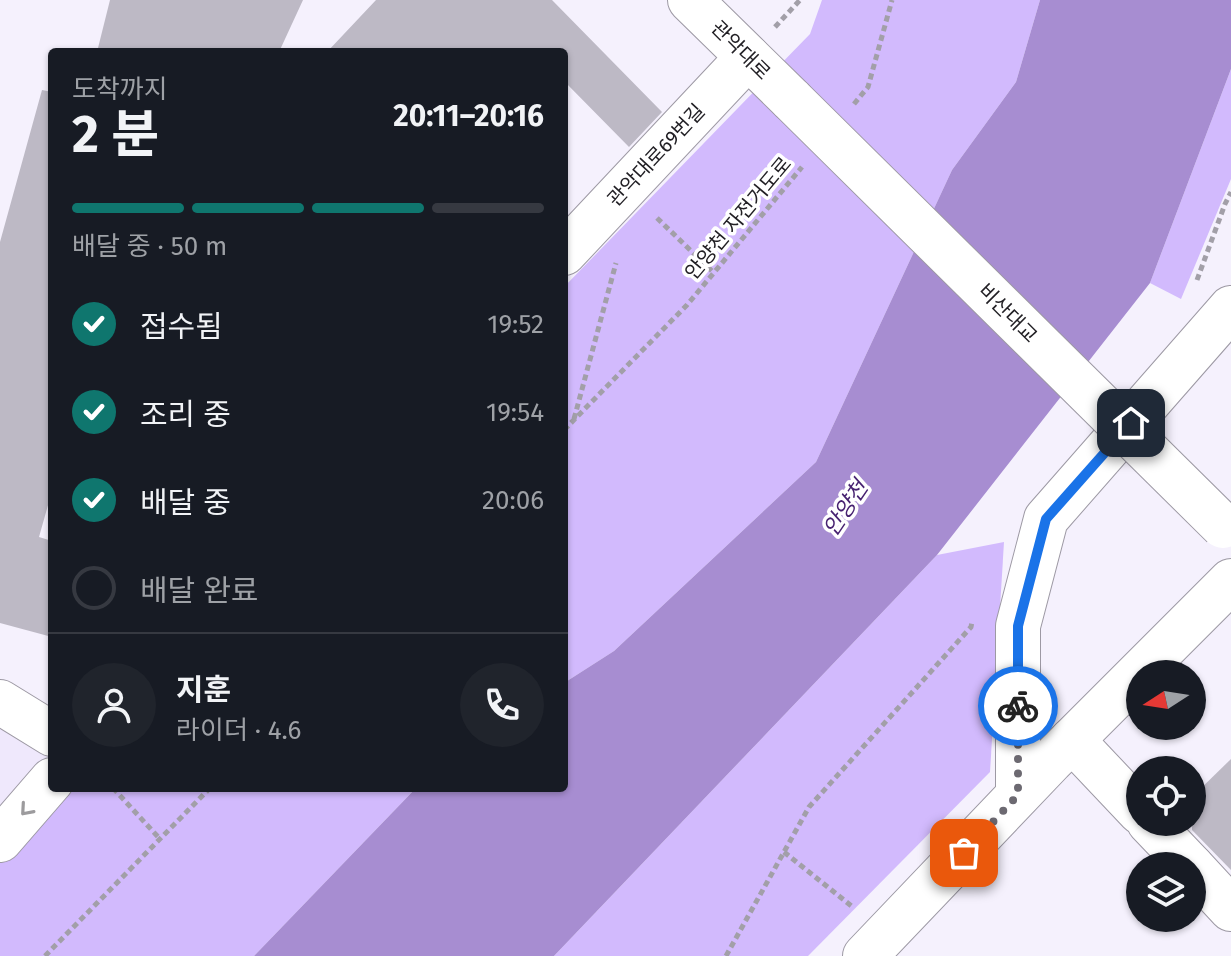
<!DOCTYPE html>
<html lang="ko">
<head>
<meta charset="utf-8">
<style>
  body { margin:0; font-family:"Fira Sans","Noto Sans KR",sans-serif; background:#20242c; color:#f1f3f6; height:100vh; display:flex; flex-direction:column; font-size:30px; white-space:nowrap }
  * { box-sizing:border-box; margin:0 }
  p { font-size:26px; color:#9ea1a6 }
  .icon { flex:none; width:44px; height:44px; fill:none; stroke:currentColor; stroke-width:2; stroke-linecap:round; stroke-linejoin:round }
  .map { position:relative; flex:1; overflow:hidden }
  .drawer { position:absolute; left:48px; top:48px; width:520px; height:744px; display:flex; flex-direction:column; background:#171b24; border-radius:8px; box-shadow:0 2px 6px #0004 }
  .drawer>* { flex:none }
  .needle { width:52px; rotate:258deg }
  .tools { position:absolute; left:1126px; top:660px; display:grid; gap:16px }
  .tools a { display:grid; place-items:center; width:80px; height:80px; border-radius:50%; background:#171b24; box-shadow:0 2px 6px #0004; font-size:40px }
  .pin { position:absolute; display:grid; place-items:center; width:68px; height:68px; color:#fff; margin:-34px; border-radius:16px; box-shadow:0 4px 12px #0006 }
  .courier { position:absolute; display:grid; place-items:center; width:80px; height:80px; margin:-40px; border:6px solid #1a73e8; border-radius:50%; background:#fff; color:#222; box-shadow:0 2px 10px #0007 }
  .head em { font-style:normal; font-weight:700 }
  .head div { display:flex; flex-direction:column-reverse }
  .head { display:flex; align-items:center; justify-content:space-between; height:136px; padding:0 24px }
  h1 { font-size:52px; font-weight:700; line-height:60px }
  .bar { display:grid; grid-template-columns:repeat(4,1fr); gap:12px 8px; align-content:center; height:96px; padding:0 24px }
  .bar i { height:10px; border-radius:6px; background:#363941 }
  .bar .active { background:#0f766e }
  .bar p { grid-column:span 4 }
  .line { display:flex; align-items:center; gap:20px; padding:0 24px; border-top:2px solid #363941 }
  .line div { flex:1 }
  .round { display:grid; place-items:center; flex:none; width:84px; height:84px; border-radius:42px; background:#20242c }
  ol { padding:0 24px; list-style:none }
  li { display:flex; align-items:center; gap:24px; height:88px }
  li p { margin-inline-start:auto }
  li .icon { padding:8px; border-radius:50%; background:#0f766e; color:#fff; stroke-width:4 }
  li:last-child { color:#9ea1a6 }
  li i { width:44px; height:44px; border:4px solid #363941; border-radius:50% }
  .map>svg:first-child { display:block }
  .built { fill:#efe8fc }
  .green { fill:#d2bafd }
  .water { fill:#a78dd1 }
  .building { fill:#bdb9c5 }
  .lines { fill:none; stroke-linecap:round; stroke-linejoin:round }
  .minor-casing { stroke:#9d99a4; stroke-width:46 }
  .path { stroke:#a29fa8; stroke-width:5; stroke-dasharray:6 4; stroke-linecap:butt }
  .minor { stroke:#fff; stroke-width:44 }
  .minor-bridge-casing { stroke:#9d99a4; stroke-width:46; stroke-linecap:butt }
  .minor-bridge { stroke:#fff; stroke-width:44 }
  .oneway { stroke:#9c9b9d }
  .done { stroke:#6c6971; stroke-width:8; stroke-dasharray:0 14.4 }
  .route { stroke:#1a73e8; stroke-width:10 }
  .labels { text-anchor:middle; stroke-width:7; stroke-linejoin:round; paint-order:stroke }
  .street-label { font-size:20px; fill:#222025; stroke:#fff }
  .water-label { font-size:22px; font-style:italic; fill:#472271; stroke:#fff }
</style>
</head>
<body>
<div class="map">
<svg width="1231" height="956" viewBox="0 0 1231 956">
  <rect width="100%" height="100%" fill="#f5f1fd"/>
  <path class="built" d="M0,714L52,754L0,817Z"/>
  <g class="green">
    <path d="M822,0H1040L1016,82L952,170L816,462L614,651L564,683V287L810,34Z"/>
    <path d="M1231,69V179L1181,299L1150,283Z"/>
    <path d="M1004,542L990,772L808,956H554L937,555Z"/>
    <path d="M56,788H416L254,956H0V855Z"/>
  </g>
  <path class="water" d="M1040,0H1231V69L1150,283L937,555L554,956H254L416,788H564V683L614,651L816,462L952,170L1016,82Z"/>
  <g class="building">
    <path d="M110,0H303L279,52H97Z"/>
    <path d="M376,0H552L662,112L629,147L564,81V52H327Z"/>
    <path d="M42,90L52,92V491L39,537L52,541V637L0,623V242Z"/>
    <path d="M1231,759V870L1192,830V797Z"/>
  </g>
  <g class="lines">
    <defs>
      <g id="minor">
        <path d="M690,0L792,100"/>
        <path d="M564,253L748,57"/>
        <path d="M0,702L52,734"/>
        <path d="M1072,740L1140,812"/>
        <path d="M1018,795V626L1046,519L1231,308"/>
        <path d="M1149,822L1191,866"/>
        <path d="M0,840L52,780"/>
        <path d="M1192,867L1231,909"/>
        <path d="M865,956L1051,761L1231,581"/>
      </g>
    </defs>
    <use href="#minor" class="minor-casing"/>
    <g class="path">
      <path d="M775,27L800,0"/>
      <path d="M854,104L868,87L892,0"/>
      <path d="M657,218L714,273"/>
      <path d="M1197,280L1225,204L1231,192"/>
      <path d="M574,419L616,263"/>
      <path d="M564,430L687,305L802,167"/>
      <path d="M113,788L160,839"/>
      <path d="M784,852L854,908"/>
      <path d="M45,956L210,788"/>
      <path d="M726,956L809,807L971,627L972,622"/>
    </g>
    <use href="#minor" class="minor"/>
    <defs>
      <path id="minor-bridge" d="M792,100L1223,526"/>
    </defs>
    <use href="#minor-bridge" class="minor-bridge-casing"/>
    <use href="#minor-bridge" class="minor-bridge"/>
  </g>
  <defs><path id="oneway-chevron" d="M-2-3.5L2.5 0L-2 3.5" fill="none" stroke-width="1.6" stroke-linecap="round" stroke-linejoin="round" transform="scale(2)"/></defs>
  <use class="oneway" href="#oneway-chevron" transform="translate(26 810) rotate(131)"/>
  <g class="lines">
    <path class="done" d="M964,853L1018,795V706"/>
    <path class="route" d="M1018,706V626L1046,519L1131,423"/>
  </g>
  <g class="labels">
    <g class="street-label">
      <text transform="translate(741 50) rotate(45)" y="7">관악대로</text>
      <text transform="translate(656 155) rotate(-47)" y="7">관악대로69번길</text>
      <text transform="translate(738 218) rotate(-50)" y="7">안양천 자전거도로</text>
      <text transform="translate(1008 313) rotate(45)" y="7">비산대교</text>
    </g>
    <g class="water-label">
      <text transform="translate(845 508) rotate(-56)" y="8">안양천</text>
    </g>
  </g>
</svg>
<div class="tools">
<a><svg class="needle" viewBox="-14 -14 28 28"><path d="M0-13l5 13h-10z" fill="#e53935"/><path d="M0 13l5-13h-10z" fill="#9ea1a6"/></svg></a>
<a><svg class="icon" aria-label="locate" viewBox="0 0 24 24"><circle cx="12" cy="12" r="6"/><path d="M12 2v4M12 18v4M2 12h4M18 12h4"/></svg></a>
<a><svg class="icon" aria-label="layers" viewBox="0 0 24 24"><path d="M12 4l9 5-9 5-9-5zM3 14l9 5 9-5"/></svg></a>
</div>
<div class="pin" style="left:964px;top:853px;background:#ea580c"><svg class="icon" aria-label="bag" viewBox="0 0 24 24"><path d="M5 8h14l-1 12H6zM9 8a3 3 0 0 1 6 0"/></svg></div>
<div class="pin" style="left:1131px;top:423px;background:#1f2937"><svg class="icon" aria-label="home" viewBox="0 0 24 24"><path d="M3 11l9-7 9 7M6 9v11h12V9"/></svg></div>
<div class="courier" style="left:1018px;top:706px"><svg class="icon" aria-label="bike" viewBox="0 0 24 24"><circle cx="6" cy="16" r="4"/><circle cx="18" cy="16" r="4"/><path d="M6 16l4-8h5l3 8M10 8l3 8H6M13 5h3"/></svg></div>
<section class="drawer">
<div class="head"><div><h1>2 분</h1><p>도착까지</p></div><em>20:11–20:16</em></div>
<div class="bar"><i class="active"></i><i class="active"></i><i class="active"></i><i></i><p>배달 중 · 50 m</p></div>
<ol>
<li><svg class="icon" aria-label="check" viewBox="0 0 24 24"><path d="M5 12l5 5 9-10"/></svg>접수됨<p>19:52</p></li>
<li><svg class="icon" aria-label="check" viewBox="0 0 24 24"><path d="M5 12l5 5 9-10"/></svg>조리 중<p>19:54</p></li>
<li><svg class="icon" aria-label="check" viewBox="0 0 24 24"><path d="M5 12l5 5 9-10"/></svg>배달 중<p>20:06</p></li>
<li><i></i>배달 완료</li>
</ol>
<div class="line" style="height:144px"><a class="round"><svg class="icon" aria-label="person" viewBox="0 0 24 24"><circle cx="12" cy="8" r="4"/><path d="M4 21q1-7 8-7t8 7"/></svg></a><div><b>지훈</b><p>라이더 · 4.6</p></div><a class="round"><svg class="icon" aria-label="phone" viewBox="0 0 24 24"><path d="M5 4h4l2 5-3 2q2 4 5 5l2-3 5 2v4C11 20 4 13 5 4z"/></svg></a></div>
</section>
</div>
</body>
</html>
